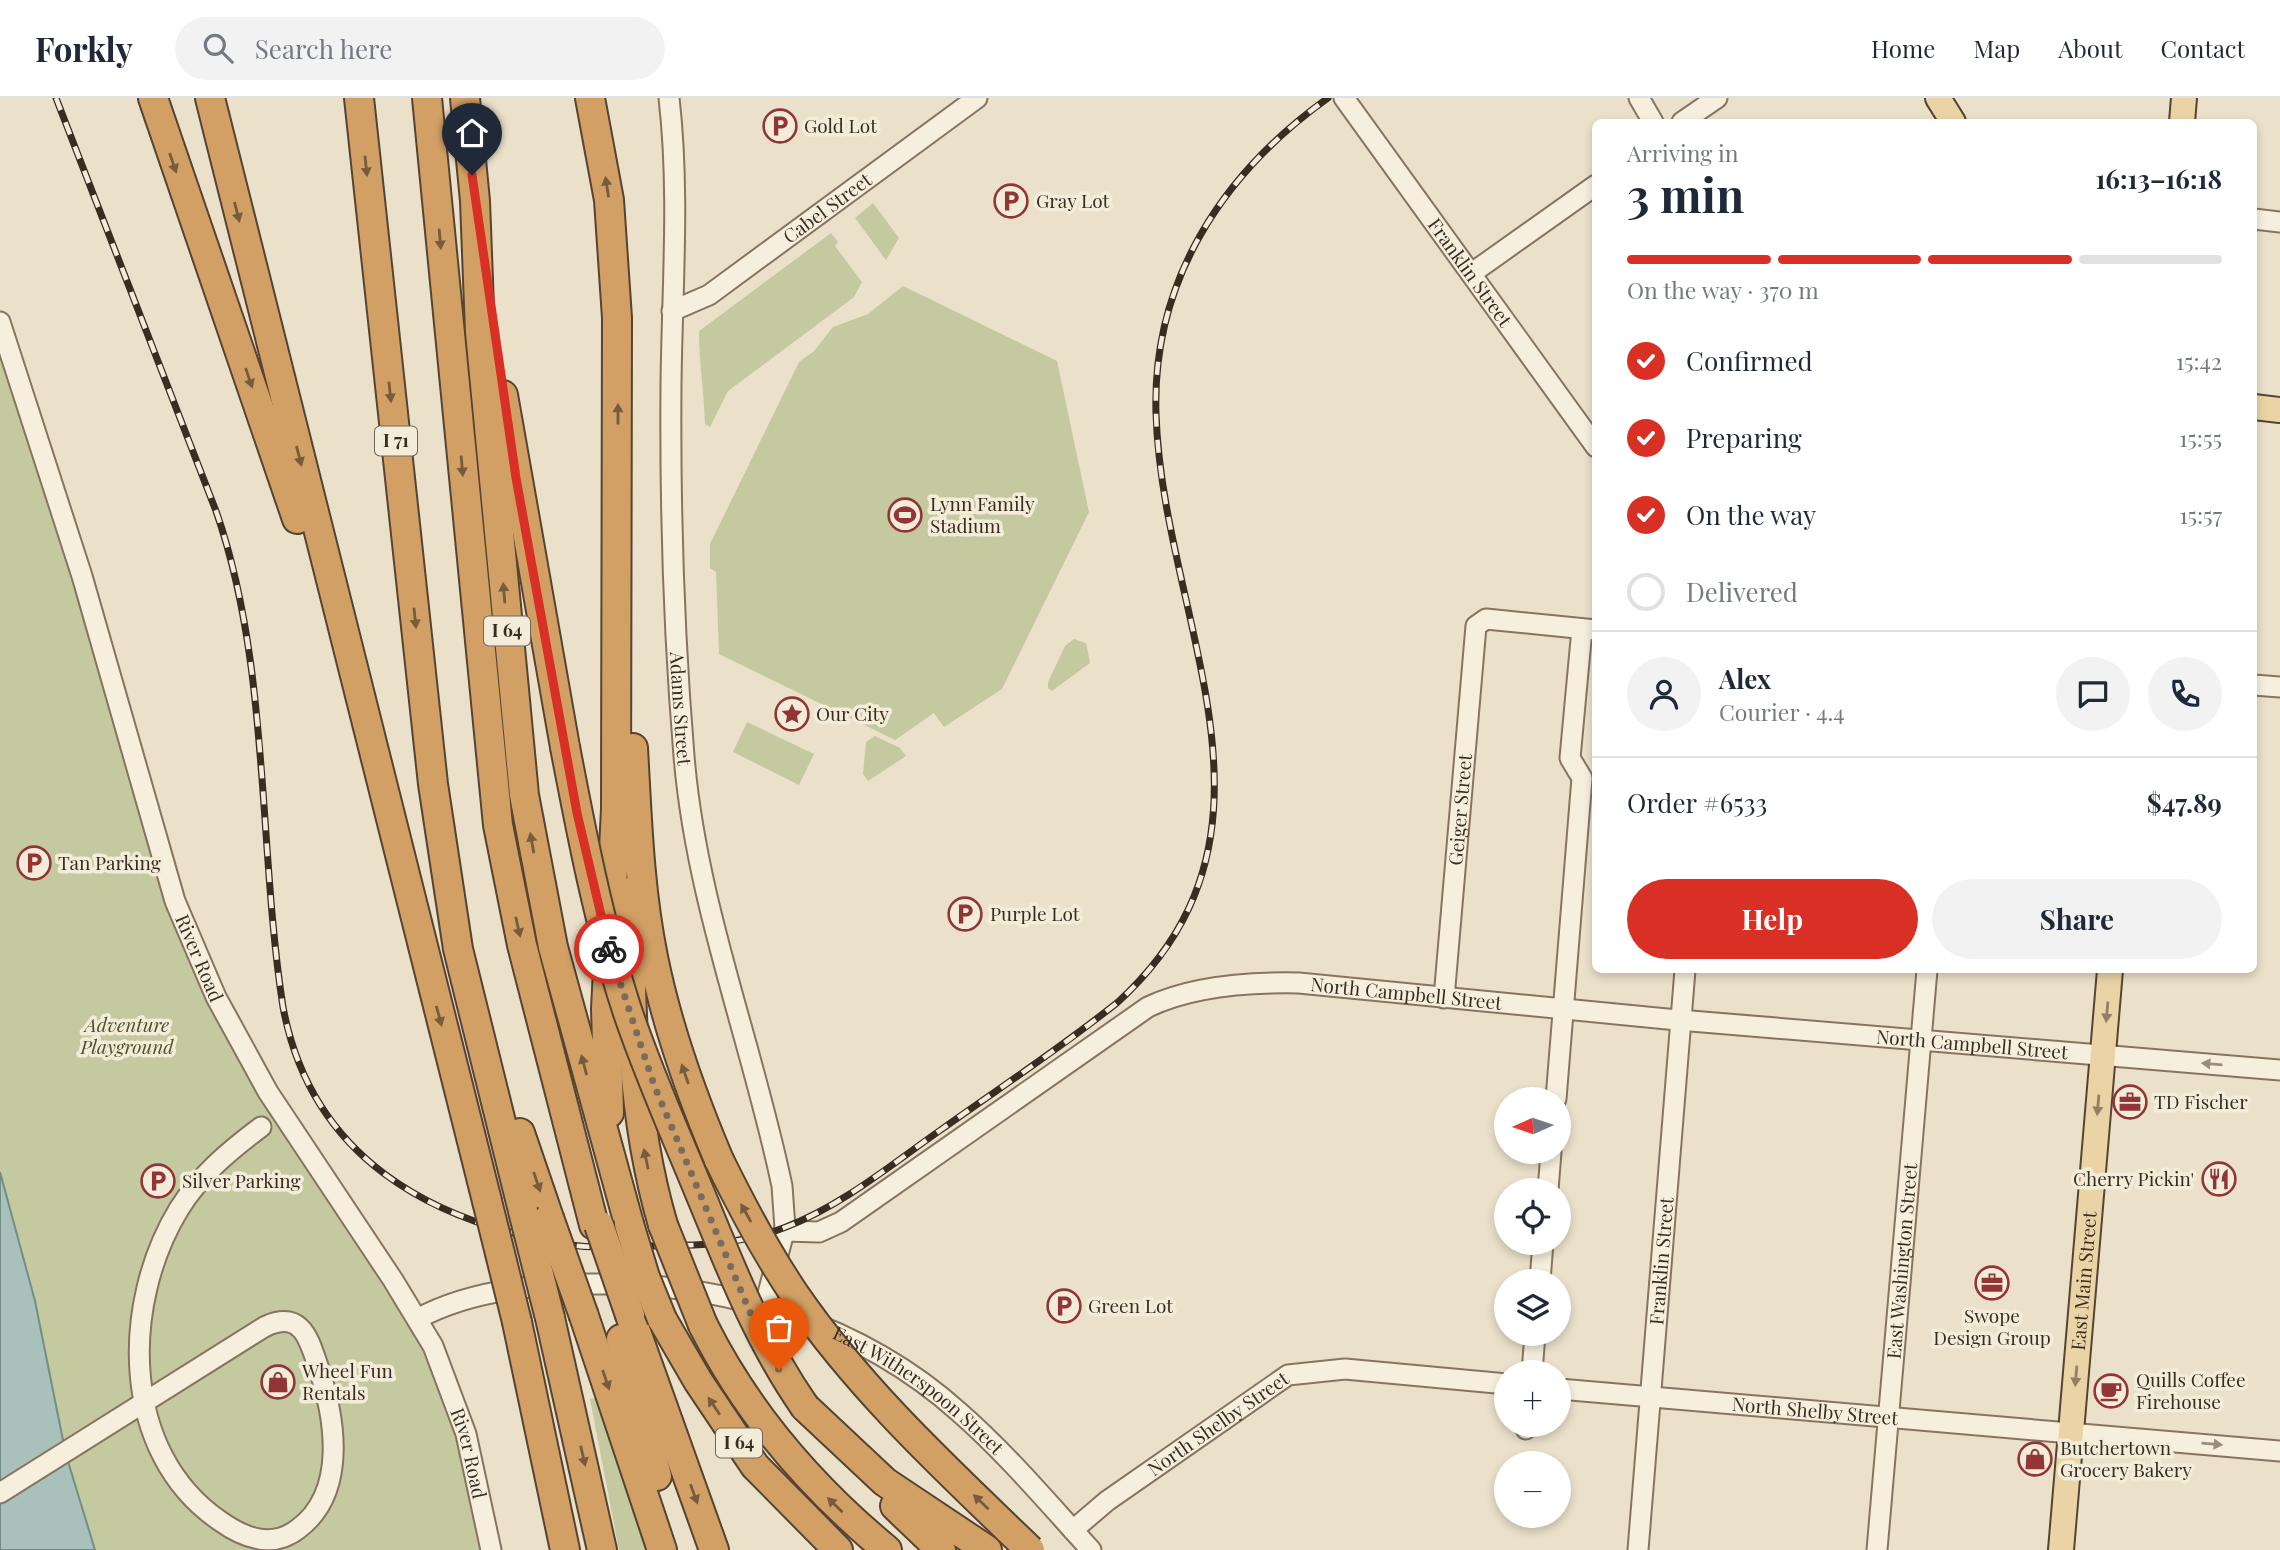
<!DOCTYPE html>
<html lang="en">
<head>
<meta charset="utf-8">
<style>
  body { margin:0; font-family:"Playfair Display",serif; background:#f2f2f3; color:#1f2937; height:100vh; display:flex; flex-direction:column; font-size:26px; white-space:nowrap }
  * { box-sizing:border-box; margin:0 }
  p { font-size:23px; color:#747a83 }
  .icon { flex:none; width:38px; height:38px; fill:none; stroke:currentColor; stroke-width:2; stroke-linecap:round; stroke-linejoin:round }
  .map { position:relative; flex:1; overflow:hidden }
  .panel { position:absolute; left:1592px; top:21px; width:665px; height:854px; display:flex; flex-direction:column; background:#fff; border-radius:10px; box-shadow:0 4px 10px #0003 }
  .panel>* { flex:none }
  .needle { width:46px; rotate:267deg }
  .controls { position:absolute; left:1494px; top:989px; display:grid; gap:14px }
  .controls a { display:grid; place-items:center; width:77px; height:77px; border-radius:50%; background:#fff; box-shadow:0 4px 10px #0003; font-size:35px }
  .pin { position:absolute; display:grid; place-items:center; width:60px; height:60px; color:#fff; margin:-72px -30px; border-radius:50% 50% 50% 0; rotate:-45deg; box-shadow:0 0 7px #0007 }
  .pin .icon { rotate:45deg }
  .courier { position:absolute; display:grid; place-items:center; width:70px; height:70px; margin:-35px; border:5px solid #d93025; border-radius:50%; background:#fff; color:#222; box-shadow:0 2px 9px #0007 }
  .head em { font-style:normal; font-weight:700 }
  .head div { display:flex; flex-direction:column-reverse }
  .head { display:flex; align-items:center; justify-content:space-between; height:119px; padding:0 35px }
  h1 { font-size:46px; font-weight:700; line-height:52px }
  .bar { display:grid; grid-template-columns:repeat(4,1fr); gap:10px 7px; align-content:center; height:84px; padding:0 35px }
  .bar i { height:9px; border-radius:5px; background:#e0e1e3 }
  .bar .active { background:#d93025 }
  .bar p { grid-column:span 4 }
  .line { display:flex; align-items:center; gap:18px; padding:0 35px; border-top:2px solid #e0e1e3 }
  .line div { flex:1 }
  .round { display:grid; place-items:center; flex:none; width:74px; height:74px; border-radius:37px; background:#f2f2f3 }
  ol { padding:0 35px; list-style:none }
  li { display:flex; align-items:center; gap:21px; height:77px }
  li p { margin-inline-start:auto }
  li .icon { padding:7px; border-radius:50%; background:#d93025; color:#fff; stroke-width:4 }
  li:last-child { color:#747a83 }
  li i { width:38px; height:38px; border:4px solid #e0e1e3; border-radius:50% }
  .button { display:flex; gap:14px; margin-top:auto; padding:14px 35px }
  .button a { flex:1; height:80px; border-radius:42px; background:#d93025; color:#fff; font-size:28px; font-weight:700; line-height:80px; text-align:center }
  .button a+a { background:#f2f2f3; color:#1f2937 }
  header { display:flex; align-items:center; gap:42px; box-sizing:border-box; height:98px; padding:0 35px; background:#fff; border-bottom:2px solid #e0e1e3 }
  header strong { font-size:33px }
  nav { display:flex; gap:38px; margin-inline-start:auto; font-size:24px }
  .search { width:490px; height:63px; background:#f2f2f3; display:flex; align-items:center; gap:18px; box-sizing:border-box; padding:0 24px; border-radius:38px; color:#747a83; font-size:26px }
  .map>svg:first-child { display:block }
  .green { fill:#c4c99f }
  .water { fill:#aac0ba; stroke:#718e87; stroke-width:2 }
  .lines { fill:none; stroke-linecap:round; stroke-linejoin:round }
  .minor-casing { stroke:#877460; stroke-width:23 }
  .major-casing { stroke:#554333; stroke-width:28 }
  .highway-casing { stroke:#554333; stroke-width:32 }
  .minor { stroke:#f7efdd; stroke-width:19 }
  .major { stroke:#ead4a6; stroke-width:24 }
  .highway { stroke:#d2a064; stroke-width:28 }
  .rail-casing { stroke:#392d22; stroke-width:7 }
  .rail { stroke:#f3ecd9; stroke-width:4.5; stroke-dasharray:13; stroke-linecap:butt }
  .highway-bridge-casing { stroke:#554333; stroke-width:32; stroke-linecap:butt }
  .highway-bridge { stroke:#d2a064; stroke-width:28 }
  .oneway { fill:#765b3c }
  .oneway2 { fill:#928064 }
  .oneway3 { fill:#988e80 }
  .done { stroke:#776c5d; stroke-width:7; stroke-dasharray:0 12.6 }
  .route { stroke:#d93025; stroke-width:9 }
  .labels { text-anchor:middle; stroke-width:7; stroke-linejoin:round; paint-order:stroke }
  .shield { fill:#f3ecd9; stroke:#716659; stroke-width:2 }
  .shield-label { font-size:18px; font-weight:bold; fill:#392d22 }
  .poi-label { font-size:19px; fill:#392d22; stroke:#f3ecd9; text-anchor:start }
  .street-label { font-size:19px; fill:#392d22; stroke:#f3ecd9 }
  .park-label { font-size:19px; font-style:italic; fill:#49532a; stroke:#f3ecd9 }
</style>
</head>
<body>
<header>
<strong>Forkly</strong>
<div class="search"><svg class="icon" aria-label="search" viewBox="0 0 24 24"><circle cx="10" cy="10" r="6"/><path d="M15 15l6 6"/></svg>Search here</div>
<nav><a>Home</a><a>Map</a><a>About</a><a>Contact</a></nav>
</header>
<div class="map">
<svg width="2280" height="1452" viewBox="0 0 2280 1452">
  <rect width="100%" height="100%" fill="#ebe1ca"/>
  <g class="green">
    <path d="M873,105L899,140L886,162L855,120Z"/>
    <path d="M831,135L838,144L835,148L862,184L854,199L728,293L710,329L705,326C704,293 699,265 699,233Z"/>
    <path d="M903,188L1057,263L1089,414L1002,591L944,629L934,615L895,642L719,556L716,474L710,470V446L799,264L814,253L833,229L868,216Z"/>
    <path d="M0,212L216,899L417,1221L466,1336L489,1452H95L66,1357L35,1203L0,1074Z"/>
    <path d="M1074,541L1086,545L1090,565L1052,593L1048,590V584L1065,548Z"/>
    <path d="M747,624L814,656L799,687L733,654Z"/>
    <path d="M875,638L900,650L906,658L868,683L863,676L866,644Z"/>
    <path d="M597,1299L654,1452H619L590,1301Z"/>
  </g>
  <path class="water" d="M0,1074L35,1203L66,1357L95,1452H0Z"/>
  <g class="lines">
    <defs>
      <g id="minor">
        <path id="s1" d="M669,0C680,95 672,192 671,287C670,407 674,538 684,658C696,805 752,944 782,1088L785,1130L765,1207"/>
        <path id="s2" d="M1344,0L1596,349"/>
        <path d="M1639,0L1653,24"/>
        <path d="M1682,24L1717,0"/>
        <path d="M2254,121L2280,124"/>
        <path d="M1472,175L1596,87"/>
        <path id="s3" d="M672,213L709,197L977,0"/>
        <path id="s4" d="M0,224L82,478L175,803L216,899L268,994L393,1182L433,1248L466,1336L491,1452"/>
        <path d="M2254,587L2280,589"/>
        <path id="s5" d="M1444,900L1476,528L1486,521L1596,532"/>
        <path d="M1556,1001L1582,680L1570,660L1582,531"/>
        <path d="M1548,1092L1551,1054"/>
        <path id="s6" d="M784,1133L819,1134L841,1124L1148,909C1192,888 1251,884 1299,885L1667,921L2280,972"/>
        <path d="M1540,1183L1543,1144"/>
        <path id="s7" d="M417,1221C472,1191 540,1185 602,1186C731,1186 862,1227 959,1314C1007,1356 1048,1405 1091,1452"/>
        <path d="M1532,1274L1535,1236"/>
        <path id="s8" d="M1559,1291L2280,1353"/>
        <path d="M1526,1331L1527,1326"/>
        <path d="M0,1395L261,1231C272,1224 289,1219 300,1230C309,1238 314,1257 318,1268C335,1319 348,1394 298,1431C272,1451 244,1440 220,1423C120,1355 121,1206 179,1111C200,1077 229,1053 261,1029"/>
        <path id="s9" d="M1073,1432L1107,1403L1288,1277L1345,1271L1507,1286"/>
        <path id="s10" d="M1638,1452L1685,872"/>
        <path id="s11" d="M1877,1452L1927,872"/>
      </g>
      <g id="major">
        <path d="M1938,0L1953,24"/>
        <path d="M2182,24L2184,0"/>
        <path d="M2254,309L2280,312"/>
        <path id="s12" d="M2061,1452L2110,872"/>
      </g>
      <g id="highway">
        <path d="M153,0L297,421"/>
        <path d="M210,0L487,1103"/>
        <path d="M359,0L433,686L458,851L523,1113"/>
        <path d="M427,0L498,727L522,847L594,1127"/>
        <path d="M465,0L475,103L480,234L524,697L553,849L629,1126"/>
        <path d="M590,0L609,102L617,220L616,711L606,911L609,1015"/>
        <path d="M503,297L565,649"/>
        <path d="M633,650C637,720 639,790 653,859C667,929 691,996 719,1062"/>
        <path d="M630,794C630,907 631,1018 663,1127"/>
        <path d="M520,1035L549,1120"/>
        <path d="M630,1217L714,1452"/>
        <path d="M584,1218L662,1452"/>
        <path d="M550,1220L602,1452"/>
        <path d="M662,1221L698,1283L755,1368L838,1452"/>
        <path d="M517,1224L565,1452"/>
        <path d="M703,1227C747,1315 811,1389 887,1452"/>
        <path d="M621,1241L657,1378"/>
        <path d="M805,1309L885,1384L987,1452"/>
        <path d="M895,1408L941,1452"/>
      </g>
    </defs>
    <use href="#minor" class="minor-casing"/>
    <use href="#major" class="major-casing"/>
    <use href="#highway" class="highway-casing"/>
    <use href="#minor" class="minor"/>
    <use href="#major" class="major"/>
    <use href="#highway" class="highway"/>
    <defs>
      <path id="rail" d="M56,0L216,413C270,567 258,748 283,909C311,1059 430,1125 571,1147C595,1151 621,1148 645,1148C692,1148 741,1147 786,1129C843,1107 892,1066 942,1031C1001,989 1062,949 1118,904C1306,732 1162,523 1156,315C1152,182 1223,75 1328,0"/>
    </defs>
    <use href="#rail" class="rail-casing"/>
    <use href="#rail" class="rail"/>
    <defs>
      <g id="highway-bridge">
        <path d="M565,649C582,738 599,826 627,912C649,978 678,1041 704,1105C733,1176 761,1246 805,1309"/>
        <path d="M719,1062C742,1109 766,1154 795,1197C861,1293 947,1372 1030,1452"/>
        <path d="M487,1103L517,1224"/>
        <path d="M523,1113L550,1220"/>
        <path d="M549,1120L584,1218"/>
        <path d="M629,1126L645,1179L662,1221"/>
        <path d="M599,1127L630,1217"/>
        <path d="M663,1127L703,1227"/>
      </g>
    </defs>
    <use href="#highway-bridge" class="highway-bridge-casing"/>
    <use href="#highway-bridge" class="highway-bridge"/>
  </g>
  <defs><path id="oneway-solid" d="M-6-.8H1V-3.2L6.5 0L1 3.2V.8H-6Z" transform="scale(1.75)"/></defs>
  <g class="oneway">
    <use href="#oneway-solid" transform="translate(173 65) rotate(71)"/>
    <use href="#oneway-solid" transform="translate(366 68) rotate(84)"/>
    <use href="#oneway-solid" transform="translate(607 89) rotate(-99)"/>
    <use href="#oneway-solid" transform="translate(237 114) rotate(76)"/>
    <use href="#oneway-solid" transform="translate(440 141) rotate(85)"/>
    <use href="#oneway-solid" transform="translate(249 280) rotate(71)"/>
    <use href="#oneway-solid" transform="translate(390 294) rotate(84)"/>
    <use href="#oneway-solid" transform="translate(618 316) rotate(-90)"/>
    <use href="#oneway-solid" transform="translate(299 358) rotate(76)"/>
    <use href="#oneway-solid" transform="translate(462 368) rotate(85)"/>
    <use href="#oneway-solid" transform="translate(504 495) rotate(-95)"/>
    <use href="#oneway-solid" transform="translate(415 520) rotate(84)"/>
    <use href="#oneway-solid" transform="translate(532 745) rotate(-100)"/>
    <use href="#oneway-solid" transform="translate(518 829) rotate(77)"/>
    <use href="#oneway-solid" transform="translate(439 918) rotate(75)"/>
    <use href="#oneway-solid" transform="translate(584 967) rotate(-105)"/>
    <use href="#oneway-solid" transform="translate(685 976) rotate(-109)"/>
    <use href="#oneway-solid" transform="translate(646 1061) rotate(-102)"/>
    <use href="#oneway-solid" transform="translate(537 1084) rotate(71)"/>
    <use href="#oneway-solid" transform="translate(746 1115) rotate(-119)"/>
    <use href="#oneway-solid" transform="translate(606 1282) rotate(71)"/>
    <use href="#oneway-solid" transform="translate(714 1308) rotate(-124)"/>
    <use href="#oneway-solid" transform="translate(583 1358) rotate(77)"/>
    <use href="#oneway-solid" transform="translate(694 1396) rotate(70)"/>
    <use href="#oneway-solid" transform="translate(981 1404) rotate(-136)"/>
    <use href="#oneway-solid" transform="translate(835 1407) rotate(-136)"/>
  </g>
  <g class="oneway2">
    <use href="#oneway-solid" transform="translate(2107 914) rotate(95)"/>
    <use href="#oneway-solid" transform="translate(2098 1007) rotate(95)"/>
    <use href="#oneway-solid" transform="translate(2076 1278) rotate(95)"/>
  </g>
  <g class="oneway3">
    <use href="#oneway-solid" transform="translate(2212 966) rotate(-175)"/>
    <use href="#oneway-solid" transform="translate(2212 1346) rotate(5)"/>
  </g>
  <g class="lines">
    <path class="done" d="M609,851L654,987L755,1226L779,1272"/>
    <path class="route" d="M472,77L516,380L577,715L609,851"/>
  </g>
  <defs>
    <symbol id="parking-ring" viewBox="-11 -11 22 22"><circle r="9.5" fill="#f3ecd9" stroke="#913536" stroke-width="1.5"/><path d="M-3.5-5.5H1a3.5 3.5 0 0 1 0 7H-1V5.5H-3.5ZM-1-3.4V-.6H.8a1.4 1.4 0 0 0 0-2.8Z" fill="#913536"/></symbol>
    <symbol id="stadium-ring" viewBox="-11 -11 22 22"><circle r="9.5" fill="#f3ecd9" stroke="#913536" stroke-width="1.5"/><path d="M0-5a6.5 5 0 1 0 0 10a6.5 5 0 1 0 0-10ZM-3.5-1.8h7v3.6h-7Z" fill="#913536"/></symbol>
    <symbol id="sight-ring" viewBox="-11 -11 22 22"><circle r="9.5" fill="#f3ecd9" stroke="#913536" stroke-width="1.5"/><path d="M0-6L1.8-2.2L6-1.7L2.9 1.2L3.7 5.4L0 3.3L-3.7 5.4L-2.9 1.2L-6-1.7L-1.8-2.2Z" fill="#913536"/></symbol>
    <symbol id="office-ring" viewBox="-11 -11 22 22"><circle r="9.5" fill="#f3ecd9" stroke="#913536" stroke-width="1.5"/><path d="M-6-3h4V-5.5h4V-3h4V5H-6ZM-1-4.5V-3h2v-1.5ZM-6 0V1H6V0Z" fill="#913536"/></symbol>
    <symbol id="restaurant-ring" viewBox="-11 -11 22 22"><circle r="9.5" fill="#f3ecd9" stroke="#913536" stroke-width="1.5"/><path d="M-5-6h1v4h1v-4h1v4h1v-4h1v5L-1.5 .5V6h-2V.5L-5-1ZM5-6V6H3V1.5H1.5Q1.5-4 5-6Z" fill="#913536"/></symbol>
    <symbol id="shop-ring" viewBox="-11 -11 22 22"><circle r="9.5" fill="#f3ecd9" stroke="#913536" stroke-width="1.5"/><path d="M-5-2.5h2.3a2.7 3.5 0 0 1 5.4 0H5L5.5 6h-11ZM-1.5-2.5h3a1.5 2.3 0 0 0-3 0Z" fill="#913536"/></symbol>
    <symbol id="cafe-ring" viewBox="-11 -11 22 22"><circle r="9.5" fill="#f3ecd9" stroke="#913536" stroke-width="1.5"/><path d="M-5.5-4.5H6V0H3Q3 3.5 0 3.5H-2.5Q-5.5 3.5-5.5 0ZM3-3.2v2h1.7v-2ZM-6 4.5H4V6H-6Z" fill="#913536"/></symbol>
  </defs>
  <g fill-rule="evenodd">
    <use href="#parking-ring" x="761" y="9" width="38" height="38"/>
    <use href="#parking-ring" x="992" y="84" width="38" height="38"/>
    <use href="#stadium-ring" x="886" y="398" width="38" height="38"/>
    <use href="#sight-ring" x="773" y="597" width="38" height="38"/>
    <use href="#parking-ring" x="15" y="746" width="38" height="38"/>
    <use href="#parking-ring" x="946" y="797" width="38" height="38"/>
    <use href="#office-ring" x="2111" y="985" width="38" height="38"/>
    <use href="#restaurant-ring" x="2200" y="1062" width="38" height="38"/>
    <use href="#parking-ring" x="139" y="1064" width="38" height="38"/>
    <use href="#office-ring" x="1973" y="1166" width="38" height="38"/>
    <use href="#parking-ring" x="1045" y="1189" width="38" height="38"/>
    <use href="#shop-ring" x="259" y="1265" width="38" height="38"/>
    <use href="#cafe-ring" x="2092" y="1274" width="38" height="38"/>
    <use href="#shop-ring" x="2016" y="1342" width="38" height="38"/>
  </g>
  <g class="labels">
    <g class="shield">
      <rect x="375" y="328.5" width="42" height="29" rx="5"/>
      <rect x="484" y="518.5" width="46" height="29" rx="5"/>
      <rect x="716" y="1330.5" width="46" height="29" rx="5"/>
    </g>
    <g class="shield-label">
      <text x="396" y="349">I 71</text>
      <text x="507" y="539">I 64</text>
      <text x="739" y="1351">I 64</text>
    </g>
    <g class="poi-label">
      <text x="804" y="35">Gold Lot</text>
      <text x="1036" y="110">Gray Lot</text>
      <text x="930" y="413">Lynn Family<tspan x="930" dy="22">Stadium</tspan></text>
      <text x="816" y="623">Our City</text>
      <text x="58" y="772">Tan Parking</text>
      <text x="990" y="823">Purple Lot</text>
      <text x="2154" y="1011">TD Fischer</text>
      <text x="2194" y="1088" text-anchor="end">Cherry Pickin'</text>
      <text x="182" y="1090">Silver Parking</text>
      <text x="1088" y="1215">Green Lot</text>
      <text x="1992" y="1225" text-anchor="middle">Swope<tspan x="1992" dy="22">Design Group</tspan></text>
      <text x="302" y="1280">Wheel Fun<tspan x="302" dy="22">Rentals</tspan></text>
      <text x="2136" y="1289">Quills Coffee<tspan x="2136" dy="22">Firehouse</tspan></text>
      <text x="2060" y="1357">Butchertown<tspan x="2060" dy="22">Grocery Bakery</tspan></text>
    </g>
    <g class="street-label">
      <text dy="7" stroke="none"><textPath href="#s3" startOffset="187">Cabel Street</textPath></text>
      <text dy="7" stroke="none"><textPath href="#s2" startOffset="215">Franklin Street</textPath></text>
      <text dy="7" stroke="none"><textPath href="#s1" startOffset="611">Adams Street</textPath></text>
      <text dy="7" stroke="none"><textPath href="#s5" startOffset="189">Geiger Street</textPath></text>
      <text dy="7" stroke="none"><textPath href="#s4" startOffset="667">River Road</textPath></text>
      <text dy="7" stroke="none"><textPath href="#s6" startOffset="696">North Campbell Street</textPath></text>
      <text dy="7" stroke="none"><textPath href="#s6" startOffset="1264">North Campbell Street</textPath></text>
      <text dy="7" stroke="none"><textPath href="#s10" startOffset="290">Franklin Street</textPath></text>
      <text dy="7" stroke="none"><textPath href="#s11" startOffset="290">East Washington Street</textPath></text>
      <text dy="7" stroke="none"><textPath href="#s12" startOffset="270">East Main Street</textPath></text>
      <text dy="7" stroke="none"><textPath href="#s7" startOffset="532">East Witherspoon Street</textPath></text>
      <text dy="7" stroke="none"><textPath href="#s8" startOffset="257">North Shelby Street</textPath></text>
      <text dy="7" stroke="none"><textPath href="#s9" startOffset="180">North Shelby Street</textPath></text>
      <text dy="7" stroke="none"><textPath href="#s4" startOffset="1234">River Road</textPath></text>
    </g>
    <g class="park-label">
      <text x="127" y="934">Adventure<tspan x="127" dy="22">Playground</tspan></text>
    </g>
  </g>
</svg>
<div class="controls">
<a><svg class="needle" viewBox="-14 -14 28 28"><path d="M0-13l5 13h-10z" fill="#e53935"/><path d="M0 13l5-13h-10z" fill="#747a83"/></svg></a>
<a><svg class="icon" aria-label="locate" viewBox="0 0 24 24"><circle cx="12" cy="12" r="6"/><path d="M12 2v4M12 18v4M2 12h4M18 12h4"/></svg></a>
<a><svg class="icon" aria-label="layers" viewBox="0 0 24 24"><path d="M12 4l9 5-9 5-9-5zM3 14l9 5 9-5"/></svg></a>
<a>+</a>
<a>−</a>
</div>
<div class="pin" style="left:779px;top:1272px;background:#ea580c"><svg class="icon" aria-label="bag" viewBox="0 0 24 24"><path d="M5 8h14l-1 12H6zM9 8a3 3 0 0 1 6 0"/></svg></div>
<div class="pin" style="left:472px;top:77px;background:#1f2937"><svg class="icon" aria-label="home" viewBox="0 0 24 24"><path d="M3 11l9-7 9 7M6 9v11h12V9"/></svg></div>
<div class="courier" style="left:609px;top:851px"><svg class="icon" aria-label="bike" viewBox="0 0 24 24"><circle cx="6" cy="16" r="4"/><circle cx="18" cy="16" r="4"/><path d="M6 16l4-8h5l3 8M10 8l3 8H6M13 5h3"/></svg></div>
<section class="panel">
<div class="head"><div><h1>3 min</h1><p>Arriving in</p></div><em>16:13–16:18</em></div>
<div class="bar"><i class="active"></i><i class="active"></i><i class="active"></i><i></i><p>On the way · 370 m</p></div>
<ol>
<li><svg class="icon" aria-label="check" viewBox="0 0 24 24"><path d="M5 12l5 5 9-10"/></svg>Confirmed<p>15:42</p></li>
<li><svg class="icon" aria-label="check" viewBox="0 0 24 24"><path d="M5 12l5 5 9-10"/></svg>Preparing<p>15:55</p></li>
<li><svg class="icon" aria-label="check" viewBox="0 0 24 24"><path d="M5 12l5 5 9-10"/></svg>On the way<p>15:57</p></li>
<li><i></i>Delivered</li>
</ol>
<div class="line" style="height:126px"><a class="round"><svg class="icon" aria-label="person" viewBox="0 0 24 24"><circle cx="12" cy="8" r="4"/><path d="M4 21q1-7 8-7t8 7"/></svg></a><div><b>Alex</b><p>Courier · 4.4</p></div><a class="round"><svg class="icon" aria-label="chat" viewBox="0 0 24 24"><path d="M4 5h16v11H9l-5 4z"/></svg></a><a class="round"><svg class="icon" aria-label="phone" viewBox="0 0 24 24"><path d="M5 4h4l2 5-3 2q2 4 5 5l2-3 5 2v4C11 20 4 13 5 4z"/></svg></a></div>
<div class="line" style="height:91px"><div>Order #6533</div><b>$47.89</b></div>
<div class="button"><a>Help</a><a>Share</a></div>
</section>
</div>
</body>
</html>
